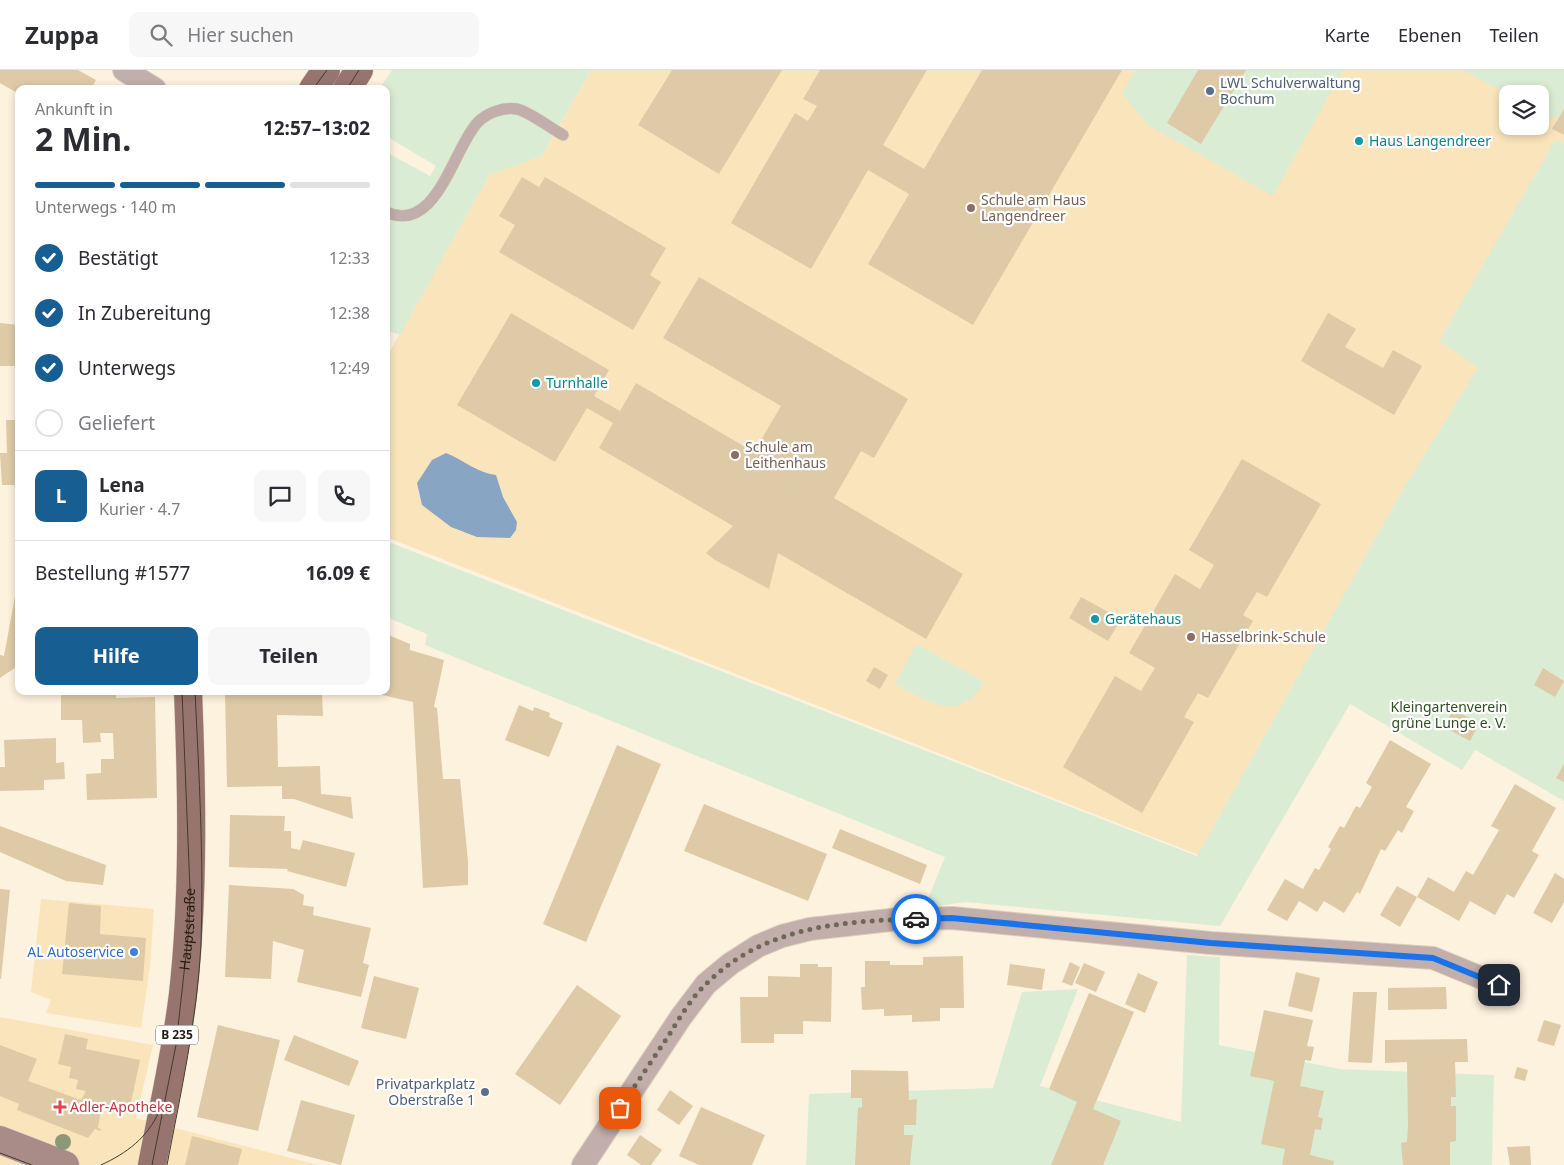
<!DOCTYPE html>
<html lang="de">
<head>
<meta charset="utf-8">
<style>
  body { margin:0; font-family:"Noto Sans",sans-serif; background:#f7f7f7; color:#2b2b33; height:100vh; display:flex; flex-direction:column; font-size:19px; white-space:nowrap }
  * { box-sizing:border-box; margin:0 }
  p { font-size:16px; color:#7c7c81 }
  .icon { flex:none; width:28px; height:28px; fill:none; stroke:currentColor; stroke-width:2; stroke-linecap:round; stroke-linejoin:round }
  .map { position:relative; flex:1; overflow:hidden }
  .panel { position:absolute; left:15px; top:15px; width:375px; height:610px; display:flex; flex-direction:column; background:#fff; border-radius:10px; box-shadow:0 2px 8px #0003 }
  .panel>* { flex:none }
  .fabs { position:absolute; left:1499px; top:15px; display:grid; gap:10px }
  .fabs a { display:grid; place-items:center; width:50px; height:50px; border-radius:10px; background:#fff; box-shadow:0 2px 8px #0003; font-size:25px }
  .pin { position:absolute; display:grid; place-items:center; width:42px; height:42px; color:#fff; margin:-21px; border-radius:10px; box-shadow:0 2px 8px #0006 }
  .courier { position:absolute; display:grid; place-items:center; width:50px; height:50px; margin:-25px; border:4px solid #1a73e8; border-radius:50%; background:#fff; color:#222; box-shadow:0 1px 6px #0007 }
  .head em { font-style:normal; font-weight:700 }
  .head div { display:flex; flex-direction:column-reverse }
  .head { display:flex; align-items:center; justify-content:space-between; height:85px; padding:0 20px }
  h1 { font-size:32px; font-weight:700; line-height:38px }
  .bar { display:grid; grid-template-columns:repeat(4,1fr); gap:8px 5px; align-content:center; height:60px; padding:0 20px }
  .bar i { height:6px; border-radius:4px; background:#e1e1e2 }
  .bar .current { background:#175f93 }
  .bar p { grid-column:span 4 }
  .line { display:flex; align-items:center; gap:12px; padding:0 20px; border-top:1px solid #e1e1e2 }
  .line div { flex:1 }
  .round { display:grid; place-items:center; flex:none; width:52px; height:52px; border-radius:10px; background:#f7f7f7 }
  ol { padding:0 20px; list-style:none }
  li { display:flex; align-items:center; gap:15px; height:55px }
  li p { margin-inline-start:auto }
  li .icon { padding:5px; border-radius:50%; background:#175f93; color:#fff; stroke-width:4 }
  li:last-child { color:#7c7c81 }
  li i { width:28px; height:28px; border:2px solid #e1e1e2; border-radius:50% }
  .button { display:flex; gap:10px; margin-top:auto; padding:10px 20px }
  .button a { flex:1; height:58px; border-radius:10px; background:#175f93; color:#fff; font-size:20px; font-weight:700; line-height:58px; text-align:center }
  .button a+a { background:#f7f7f7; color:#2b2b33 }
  header { display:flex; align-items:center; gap:30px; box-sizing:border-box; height:70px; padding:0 25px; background:#fff; border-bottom:1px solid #e1e1e2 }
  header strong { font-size:24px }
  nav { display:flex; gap:28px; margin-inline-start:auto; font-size:18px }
  .search { width:350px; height:45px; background:#f7f7f7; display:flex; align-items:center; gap:12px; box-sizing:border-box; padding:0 18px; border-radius:10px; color:#7c7c81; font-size:19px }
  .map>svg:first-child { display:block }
  .built { fill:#fae4bb; fill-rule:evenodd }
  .green { fill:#daedd4 }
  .water { fill:#88a6c3 }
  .building { fill:#decaa6 }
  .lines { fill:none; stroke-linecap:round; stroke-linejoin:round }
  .lane-casing { stroke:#dad0bd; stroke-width:12 }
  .street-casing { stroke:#dad0bd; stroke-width:24 }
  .secondary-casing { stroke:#dad0bd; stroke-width:29 }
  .primary-casing { stroke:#dad0bd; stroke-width:29 }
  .lane { stroke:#c2aeaa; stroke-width:11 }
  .street { stroke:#c2aeaa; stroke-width:22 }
  .secondary { stroke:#a98c87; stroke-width:28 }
  .primary { stroke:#97746e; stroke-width:28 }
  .tram { stroke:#433b2e; stroke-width:1 }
  .tree { fill:#8b9976 }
  .done { stroke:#6f6758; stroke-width:5; stroke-dasharray:0 9 }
  .route { stroke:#1a73e8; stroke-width:6 }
  .service-dot { fill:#5c6f8a; stroke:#fff; stroke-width:2 }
  .culture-dot { fill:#0f9aa8; stroke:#fff; stroke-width:2 }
  .education-dot { fill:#8d6e63; stroke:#fff; stroke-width:2 }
  .shop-dot { fill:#3f7fe0; stroke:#fff; stroke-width:2 }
  .health-dot { fill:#e0444e; stroke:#fff; stroke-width:2 }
  .labels { text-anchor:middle; stroke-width:4.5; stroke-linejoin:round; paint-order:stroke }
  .shield { fill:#fff; stroke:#656058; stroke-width:1 }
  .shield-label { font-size:12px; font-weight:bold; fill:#231c10 }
  .service-label { font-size:14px; fill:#4e5e75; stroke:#fff; text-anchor:start }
  .culture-label { font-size:14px; fill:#0d838f; stroke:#fff; text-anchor:start }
  .education-label { font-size:14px; fill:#785e54; stroke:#fff; text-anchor:start }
  .park-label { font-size:14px; fill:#2e5021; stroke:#fff }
  .street-label { font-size:14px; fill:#231c10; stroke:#fff }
  .shop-label { font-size:14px; fill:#366cbe; stroke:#fff; text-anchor:end }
  .health-label { font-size:14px; fill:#be3a42; stroke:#fff; text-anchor:start }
</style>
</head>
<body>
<header>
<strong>Zuppa</strong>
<div class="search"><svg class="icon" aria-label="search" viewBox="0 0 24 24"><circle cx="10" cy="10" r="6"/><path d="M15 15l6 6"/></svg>Hier suchen</div>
<nav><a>Karte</a><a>Ebenen</a><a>Teilen</a></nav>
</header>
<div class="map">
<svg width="1564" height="1095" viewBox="0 0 1564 1095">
  <rect width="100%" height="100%" fill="#fdf2de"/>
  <g class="built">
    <path d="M591,0H1564V182L1209,789L386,467V298L389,283L489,105L542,86ZM1508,24H1540V56H1508Z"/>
    <path d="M41,829L154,839L150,896L141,958L46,943L51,930L31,922Z"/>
    <path d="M0,947L153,975L136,1048L318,1095H0Z"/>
  </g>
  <g class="green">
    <path d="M392,0H591L542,86L489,105L400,265L386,260V82L430,106L436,96L386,66V19H379Z"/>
    <path d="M1135,0H1343L1273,126L1148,55L1122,23Z"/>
    <path d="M1462,0H1564V52L1540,40V24H1508Z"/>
    <path d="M1556,69L1564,74V731L1475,680L1462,700L1350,634L1220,856L966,832L924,838L945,787L425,575L427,564L386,547V471L1197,786L1405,416L1478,298L1439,271Z"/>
    <path d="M916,574L985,612C957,655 930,632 895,614Z"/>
    <path d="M1187,885L1220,887L1219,975L1340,999L1494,1005L1492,1095H806L809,1024L993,1018L1022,922L1078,919L1040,1016L1181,1052Z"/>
  </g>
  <path class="water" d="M446,383C463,390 478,403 496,405L503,427L517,452L516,460L510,468L477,467L451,457L422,435L417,413L432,390Z"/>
  <g class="building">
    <path d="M0,0H78L96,10L91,19H19V24L0,13Z"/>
    <path d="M672,0H782L719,104L638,55Z"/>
    <path d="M820,0H927L883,75L924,99L982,0H1122L973,255L868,194L909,124L868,100L811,199L731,153L795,43L808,51L817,36L803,29Z"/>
    <path d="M1198,0H1246L1201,74L1167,53Z"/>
    <path d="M1564,39V65L1552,59Z"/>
    <path d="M522,107L539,117L545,107L666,178L650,205L661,212L633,260L499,182L515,155L499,146Z"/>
    <path d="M699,207L908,329L874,388L861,381L834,428L963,504L926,569L778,483L769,519L715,490L706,483L733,456L599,378L613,353L587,338L555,392L457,335L511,243L609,300L594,326L606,333L620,341L636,313L754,382L781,336L663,268Z"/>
    <path d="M1328,243L1356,259L1345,277L1383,298L1393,280L1422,296L1394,345L1301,291Z"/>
    <path d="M0,253L19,255V296H0Z"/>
    <path d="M6,350H19V415H2L0,383H7Z"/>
    <path d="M1242,389L1321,434L1267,527L1257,522L1243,545L1253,551L1208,628L1198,623L1184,647L1194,652L1142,743L1063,697L1115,606L1141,621L1155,598L1129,583L1175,504L1200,519L1214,495L1189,480Z"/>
    <path d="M18,510L19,595L0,608V585L4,586Z"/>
    <path d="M1081,527L1121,549L1108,571L1069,548Z"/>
    <path d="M386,564L410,574V580L444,590L434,637L437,638L443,709H460L468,791V815L423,818L413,632L369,622L386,621Z"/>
    <path d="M874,597L888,605L880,619L866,611Z"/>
    <path d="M1543,598L1564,611L1555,627L1534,615Z"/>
    <path d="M61,621H116V628L155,627L157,728L87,730L86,704L101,703V689H114L113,663H100L101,672L83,673L82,650H61Z"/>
    <path d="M225,621L322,623L323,646L277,645L278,697L320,696L321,724L351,727L353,749L294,729H282V716L227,717Z"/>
    <path d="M519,635L533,641L534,637L550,643L549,647L563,653L549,687L505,670Z"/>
    <path d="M1453,640L1476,651L1473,658L1476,660L1470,671L1444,657Z"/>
    <path d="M56,668V693L64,692L65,709L44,710V720L0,721V697H5L4,670Z"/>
    <path d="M1390,670L1431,694L1406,737L1414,741L1402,763L1398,760L1385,781L1381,779L1360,824L1357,822L1344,843L1324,831L1317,842L1299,831L1287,851L1267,840L1285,809L1303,819L1315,798L1319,800L1331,779L1328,777L1340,756L1344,758L1356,736L1360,738L1372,717L1366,713Z"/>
    <path d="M617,675L661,694L586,872L543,854Z"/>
    <path d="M1564,694V712L1556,708Z"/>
    <path d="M1515,714L1556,738L1532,781L1539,785L1514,828L1507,824L1495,845L1470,831L1459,851L1417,827L1428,807L1454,822L1466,801L1473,805L1499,760L1491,756Z"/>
    <path d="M704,734L827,784L808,831L684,781Z"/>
    <path d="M230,745L285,746L284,761H291V778L300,780L303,770L355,783L346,817L287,801L288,799L229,797Z"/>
    <path d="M0,756L106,795L103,815L66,811L0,782Z"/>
    <path d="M840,759L927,795L920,814L832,778Z"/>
    <path d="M1555,803L1564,809V832L1552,853L1533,843Z"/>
    <path d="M229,815L293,819L304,825L303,835L314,837L313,845L371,858L363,893L369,895L361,927L297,912L304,880L273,871L271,909L225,907Z"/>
    <path d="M1397,816L1417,827L1400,857L1380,845Z"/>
    <path d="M0,819L10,820L1,909H0Z"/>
    <path d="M69,833L101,836L100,864L146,868L143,911L62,904Z"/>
    <path d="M963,886L964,938H940V951L912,952V945L884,946V939L862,940L861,917H865V891H890V895H923V887Z"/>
    <path d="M1070,892L1080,897L1072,916L1062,912Z"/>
    <path d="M1084,893L1105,902L1096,922L1075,913Z"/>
    <path d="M800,894H818V897H832L831,952L803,951V964H774V973H741L740,927H768V906L800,907Z"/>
    <path d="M1010,894L1045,899L1042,920L1007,915Z"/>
    <path d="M1296,902L1320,908L1312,942L1288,936Z"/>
    <path d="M1138,903L1158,912L1145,943L1125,934Z"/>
    <path d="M374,906L419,918L406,969L361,958Z"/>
    <path d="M577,915L621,946L560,1035L515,1004Z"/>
    <path d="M1446,917L1447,939L1388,940V918Z"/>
    <path d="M1353,922H1377L1372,993L1348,992Z"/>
    <path d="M1089,923L1134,942L1093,1039L1121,1051L1103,1095H1051L1077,1032L1049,1019Z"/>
    <path d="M1264,940L1313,950L1307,976L1314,977L1311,991L1305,990L1300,1016L1324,1021L1318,1047L1323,1048L1321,1060L1315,1059L1310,1085L1334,1091L1333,1095H1282L1285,1079L1261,1074L1274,1011L1250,1006Z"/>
    <path d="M1544,950L1561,955L1554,976L1537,971Z"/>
    <path d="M218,955L280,970L258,1061L197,1047Z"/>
    <path d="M65,964L88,969L86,979L140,990L129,1042L102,1035L98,1058L101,1059L100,1061L95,1059L88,1068L17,1040L19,1034L0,1026V975L37,989L28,1011L81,1030L86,1021L76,1019L78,1010L69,1008L71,997L58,994Z"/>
    <path d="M294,965L359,991L349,1016L284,990Z"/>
    <path d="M1467,969L1468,992H1455L1456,1027H1451V1036H1456V1071L1450,1072V1095H1403L1401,1073L1407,1072L1408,1055L1407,992L1385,993V970Z"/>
    <path d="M1517,997L1528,1000L1525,1011L1514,1008Z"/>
    <path d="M851,1000L908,1001L909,1030L917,1029L916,1055H904V1065H913L910,1095H855L858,1038L862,1037V1028H851Z"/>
    <path d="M670,1020L693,1036L679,1055L657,1040Z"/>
    <path d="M301,1030L355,1045L341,1095L287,1081Z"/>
    <path d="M701,1037L765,1065L752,1095H699L679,1086Z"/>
    <path d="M640,1065L662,1080L651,1095H641L627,1085Z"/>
    <path d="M192,1066L242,1079L238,1095H185Z"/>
    <path d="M1530,1076L1531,1095H1510L1507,1077Z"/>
  </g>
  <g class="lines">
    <defs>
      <path id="lane" d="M386,142C437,165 453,78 478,52C487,43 503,37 517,39C528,41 552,59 563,65"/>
      <g id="street">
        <path d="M124,0L155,19"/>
        <path d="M583,1095L681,947L706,914L730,894L758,876L782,866L810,859L899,849L952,848L1211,873L1433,888L1499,915"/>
      </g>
      <path id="secondary" d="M0,1070L65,1095"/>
      <g id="primary">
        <path d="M313,19L326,0"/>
        <path d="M347,19L359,0"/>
        <path d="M152,1095C163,1038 176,982 183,924C194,824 192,722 188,621"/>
      </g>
    </defs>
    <use href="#lane" class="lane-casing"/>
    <use href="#street" class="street-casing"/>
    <use href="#secondary" class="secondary-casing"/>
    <use href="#primary" class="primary-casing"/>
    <use href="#lane" class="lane"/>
    <use href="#street" class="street"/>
    <use href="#secondary" class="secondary"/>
    <use href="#primary" class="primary"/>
    <g class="tram">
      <path d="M313,19L327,0"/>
      <path d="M347,19L359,0"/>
      <path d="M0,1083L32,1095"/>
      <path d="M101,1095C127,1083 147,1068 159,1042"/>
      <path id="s1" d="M152,1095L176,975L189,858L190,820L182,621"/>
      <path d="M167,1095C181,1022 197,949 201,875C204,790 199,705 195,621"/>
    </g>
  </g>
  <circle class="tree" cx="63" cy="1072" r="8"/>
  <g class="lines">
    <path class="done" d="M620,1038C636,1014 653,989 669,965C680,947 692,927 707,913C764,857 840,851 916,849"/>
    <path class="route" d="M916,849L952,848L1211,873L1433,888L1499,915"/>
  </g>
  <g class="service-dot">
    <circle cx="1210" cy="21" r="5"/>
    <circle cx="485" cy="1022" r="5"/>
  </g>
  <g class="culture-dot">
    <circle cx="1359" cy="71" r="5"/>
    <circle cx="536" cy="313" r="5"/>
    <circle cx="1095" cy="549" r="5"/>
  </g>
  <g class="education-dot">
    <circle cx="971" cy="138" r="5"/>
    <circle cx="735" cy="385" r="5"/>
    <circle cx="1191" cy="567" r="5"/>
  </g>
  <circle class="shop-dot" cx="134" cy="882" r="5"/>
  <path class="health-dot" d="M57.5 1029.5h5v5h5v5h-5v5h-5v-5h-5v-5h5z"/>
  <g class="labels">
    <rect class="shield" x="156" y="955.5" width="42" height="19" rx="4"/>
    <g class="shield-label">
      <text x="177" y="969">B 235</text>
    </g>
    <g class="service-label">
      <text x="1220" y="18">LWL Schulverwaltung<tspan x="1220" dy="16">Bochum</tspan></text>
      <text x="475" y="1019" text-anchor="end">Privatparkplatz<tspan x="475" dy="16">Oberstraße 1</tspan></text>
    </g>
    <g class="culture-label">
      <text x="1369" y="76">Haus Langendreer</text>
      <text x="546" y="318">Turnhalle</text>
      <text x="1105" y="554">Gerätehaus</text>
    </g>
    <g class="education-label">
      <text x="981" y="135">Schule am Haus<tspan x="981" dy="16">Langendreer</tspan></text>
      <text x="745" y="382">Schule am<tspan x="745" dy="16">Leithenhaus</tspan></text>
      <text x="1201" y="572">Hasselbrink-Schule</text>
    </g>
    <g class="park-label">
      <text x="1449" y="642">Kleingartenverein<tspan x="1449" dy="16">grüne Lunge e. V.</tspan></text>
    </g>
    <g class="street-label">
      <text dy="5" stroke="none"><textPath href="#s1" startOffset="239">Hauptstraße</textPath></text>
    </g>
    <g class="shop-label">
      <text x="124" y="887">AL Autoservice</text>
    </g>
    <g class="health-label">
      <text x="70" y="1042">Adler-Apotheke</text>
    </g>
  </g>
</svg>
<div class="fabs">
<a><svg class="icon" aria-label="layers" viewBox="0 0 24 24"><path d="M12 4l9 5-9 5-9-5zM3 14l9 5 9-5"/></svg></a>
</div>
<div class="pin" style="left:620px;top:1038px;background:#ea580c"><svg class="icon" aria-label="bag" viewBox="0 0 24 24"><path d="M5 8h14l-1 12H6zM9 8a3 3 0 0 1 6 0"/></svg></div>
<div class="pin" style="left:1499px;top:915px;background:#1f2937"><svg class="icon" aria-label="home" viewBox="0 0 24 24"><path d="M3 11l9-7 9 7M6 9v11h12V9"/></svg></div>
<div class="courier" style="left:916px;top:849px"><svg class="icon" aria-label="car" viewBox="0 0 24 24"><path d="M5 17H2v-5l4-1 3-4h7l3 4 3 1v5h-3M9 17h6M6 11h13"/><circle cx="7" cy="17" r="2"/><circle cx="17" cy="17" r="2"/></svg></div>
<section class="panel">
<div class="head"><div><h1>2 Min.</h1><p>Ankunft in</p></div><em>12:57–13:02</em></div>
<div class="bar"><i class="current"></i><i class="current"></i><i class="current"></i><i></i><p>Unterwegs · 140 m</p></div>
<ol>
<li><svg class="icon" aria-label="check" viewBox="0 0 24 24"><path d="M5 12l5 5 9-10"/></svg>Bestätigt<p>12:33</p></li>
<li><svg class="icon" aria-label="check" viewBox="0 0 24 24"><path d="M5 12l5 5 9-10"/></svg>In Zubereitung<p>12:38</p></li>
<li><svg class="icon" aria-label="check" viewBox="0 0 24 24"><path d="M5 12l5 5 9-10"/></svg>Unterwegs<p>12:49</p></li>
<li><i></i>Geliefert</li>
</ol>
<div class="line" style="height:90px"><b class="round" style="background:#175f93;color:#fff">L</b><div><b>Lena</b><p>Kurier · 4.7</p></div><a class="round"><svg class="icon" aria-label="chat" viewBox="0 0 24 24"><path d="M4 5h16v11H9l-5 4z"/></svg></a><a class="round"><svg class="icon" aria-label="phone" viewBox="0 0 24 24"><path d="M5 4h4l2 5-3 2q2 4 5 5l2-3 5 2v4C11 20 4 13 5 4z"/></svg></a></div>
<div class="line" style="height:65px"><div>Bestellung #1577</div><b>16.09 €</b></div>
<div class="button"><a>Hilfe</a><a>Teilen</a></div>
</section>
</div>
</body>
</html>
